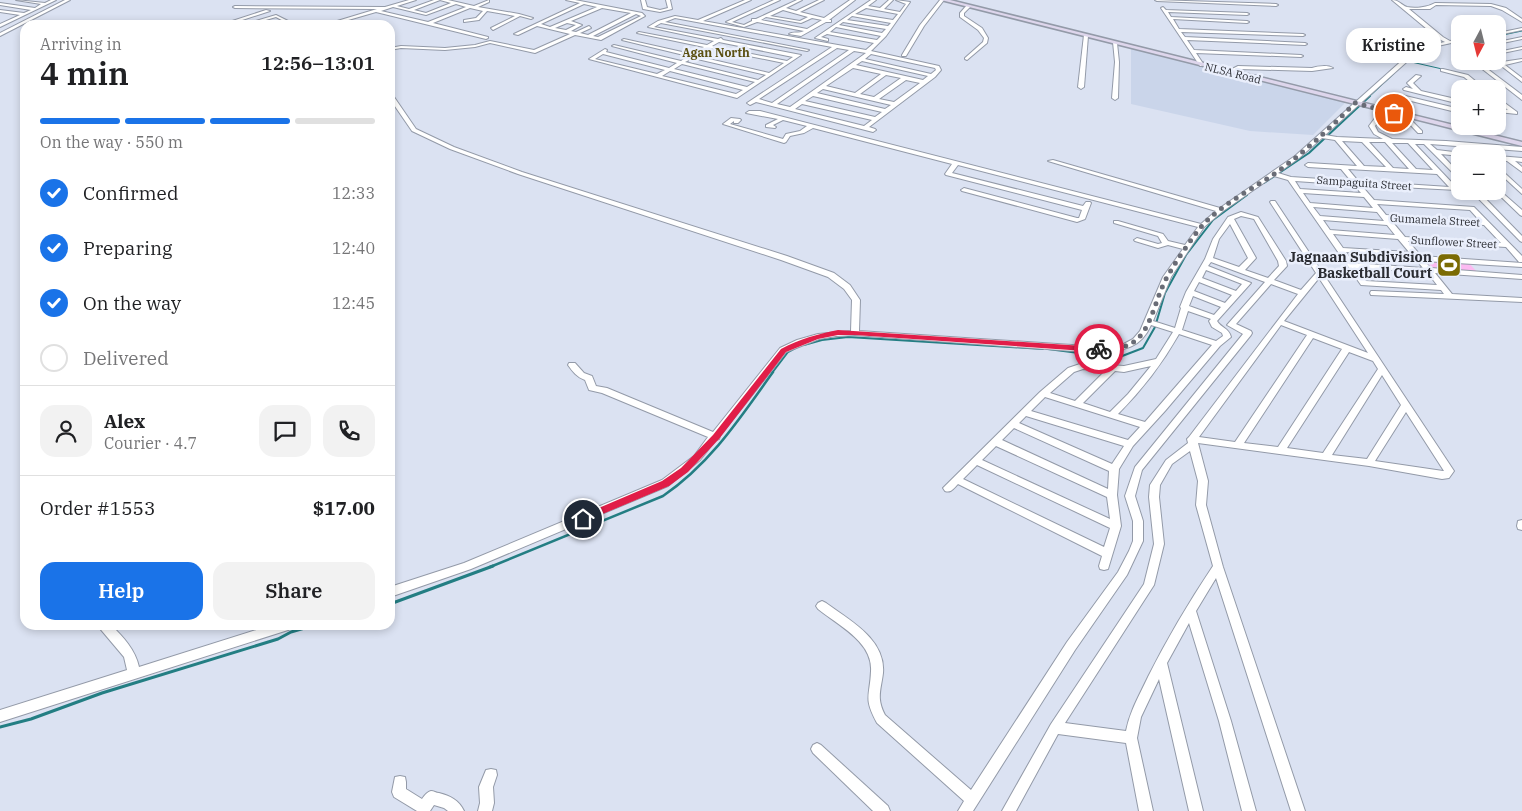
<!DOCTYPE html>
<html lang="en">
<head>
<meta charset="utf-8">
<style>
  body { margin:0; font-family:"IBM Plex Serif",serif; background:#f2f2f2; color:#202124; height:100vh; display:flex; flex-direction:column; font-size:19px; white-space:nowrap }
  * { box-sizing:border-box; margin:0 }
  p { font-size:16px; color:#757577 }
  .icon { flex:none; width:28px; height:28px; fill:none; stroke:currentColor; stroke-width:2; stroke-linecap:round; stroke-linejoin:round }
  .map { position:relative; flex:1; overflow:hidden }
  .details { position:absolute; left:20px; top:20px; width:375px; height:610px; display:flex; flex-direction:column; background:#fff; border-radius:15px; box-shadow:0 2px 8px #0003 }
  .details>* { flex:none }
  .needle { width:32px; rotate:187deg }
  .tools { position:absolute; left:1451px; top:15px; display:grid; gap:10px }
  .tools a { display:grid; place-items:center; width:55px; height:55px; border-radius:10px; background:#fff; box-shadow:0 2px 8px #0003; font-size:25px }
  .pin { position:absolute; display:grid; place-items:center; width:42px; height:42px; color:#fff; margin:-21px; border:2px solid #fff; border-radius:50%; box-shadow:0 1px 5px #0007 }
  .courier { position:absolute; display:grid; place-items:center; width:50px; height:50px; margin:-25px; border:4px solid #e11d48; border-radius:50%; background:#fff; color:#222; box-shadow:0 1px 6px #0007 }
  .bubble { position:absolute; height:35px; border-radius:15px; background:#fff; box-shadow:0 2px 8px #0003; font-size:16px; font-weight:600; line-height:35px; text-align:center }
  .summary em { font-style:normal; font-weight:600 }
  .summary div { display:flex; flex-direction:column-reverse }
  .summary { display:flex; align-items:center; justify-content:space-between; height:85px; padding:0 20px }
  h1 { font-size:32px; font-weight:600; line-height:38px }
  .bar { display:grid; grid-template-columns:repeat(4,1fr); gap:8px 5px; align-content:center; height:60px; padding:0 20px }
  .bar i { height:6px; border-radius:4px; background:#e0e0e0 }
  .bar .active { background:#1a73e8 }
  .bar p { grid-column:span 4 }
  .line { display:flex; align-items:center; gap:12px; padding:0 20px; border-top:1px solid #e0e0e0 }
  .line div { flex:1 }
  .round { display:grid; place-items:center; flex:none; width:52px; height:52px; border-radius:15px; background:#f2f2f2 }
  ol { padding:0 20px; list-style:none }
  li { display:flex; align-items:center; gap:15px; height:55px }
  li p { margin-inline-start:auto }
  li .icon { padding:5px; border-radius:50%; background:#1a73e8; color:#fff; stroke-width:4 }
  li:last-child { color:#757577 }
  li i { width:28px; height:28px; border:2px solid #e0e0e0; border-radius:50% }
  .cta { display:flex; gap:10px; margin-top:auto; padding:10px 20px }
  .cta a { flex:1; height:58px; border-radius:15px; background:#1a73e8; color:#fff; font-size:20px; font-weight:600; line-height:58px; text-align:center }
  .cta a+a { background:#f2f2f2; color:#202124 }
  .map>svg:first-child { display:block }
  .built { fill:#cad5ea }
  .green { fill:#fcbaf1 }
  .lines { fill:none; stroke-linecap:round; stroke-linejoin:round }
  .stream-far3 { stroke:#237e83; stroke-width:1 }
  .stream-far2 { stroke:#237e83; stroke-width:2 }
  .stream-far1 { stroke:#237e83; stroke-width:2.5 }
  .stream { stroke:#237e83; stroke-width:3 }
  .minor-casing { stroke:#939aa8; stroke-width:2 }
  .secondary-casing { stroke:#939aa8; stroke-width:3 }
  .minor { fill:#fff; fill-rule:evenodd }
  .secondary { fill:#ded6ec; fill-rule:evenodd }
  .route { fill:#e11d48 }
  .done { stroke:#696c76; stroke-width:5; stroke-dasharray:0 9 }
  .labels { text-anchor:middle; stroke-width:5; stroke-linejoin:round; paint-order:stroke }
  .far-street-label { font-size:11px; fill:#2b2d33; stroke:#eaeffc }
  .far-neighbourhood-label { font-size:12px; font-weight:bold; fill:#5c5113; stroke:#eaeffc }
  .poi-label { font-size:14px; font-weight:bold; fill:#2b2d33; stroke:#eaeffc; text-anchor:end }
</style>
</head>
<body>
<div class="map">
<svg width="1522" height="811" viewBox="0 0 1522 811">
  <rect width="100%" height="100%" fill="#dbe2f2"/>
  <path class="built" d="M1131,47L1346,102L1313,135L1250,131L1131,104Z"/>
  <path class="green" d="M1423,260L1469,263L1476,271L1430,268Z"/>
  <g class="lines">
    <g class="stream-far3">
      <path d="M1498,36L1522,31"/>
      <path d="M1446,44L1460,42"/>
      <path d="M1415,53L1426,48"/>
      <path d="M1407,61L1451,71"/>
      <path d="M1369,97L1397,71"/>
    </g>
    <g class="stream-far2">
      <path d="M1264,183L1309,153L1370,96"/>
      <path d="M804,345L822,340L848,337L1043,349"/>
      <path d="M1048,349L1117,358L1143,348L1155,327L1165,293L1186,255L1213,220L1247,195"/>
      <path d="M772,373L788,352L799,346"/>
    </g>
    <path class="stream-far1" d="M490,567L663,496C711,463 740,418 773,372"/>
    <g class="stream">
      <path d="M390,604L493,566"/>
      <path d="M0,727L31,719L102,693L278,639L291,632L315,625"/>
    </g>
    <defs>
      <g id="minor">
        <path d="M16,0L45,3L51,0H56L0,27V24L20,15L0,12V10L24,13L31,10L0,5V3L35,8L41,4Z"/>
        <path d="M65,0H70L0,36V33Z"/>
        <path d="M409,0H416L397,6L409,9L434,0H448L474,6L489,0V2L478,7L519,14L533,18L531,19L520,16L493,30L491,28L515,16L487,11L479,20L464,22V20L476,18L483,11L470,8L433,23L488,37V38L486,39L376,12L331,25H324L377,9L235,8L233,7L235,6L385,7ZM440,0L451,3L426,13L414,10ZM456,4L466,7L428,22L381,11L393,7L426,15Z"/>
        <path d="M566,0H575L642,13L645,16L601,40L575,35L535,53L490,43L475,47L445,50L401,48L390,50V48L401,46L445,48L475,45L490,41L534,50L570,34L537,26L518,35L514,34L580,3ZM584,4L597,7L550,27L541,24ZM602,8L631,13L588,35L580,33L591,28L589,26L576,32L571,31L582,25L571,21ZM636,14L641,16L598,37L593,36ZM567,23L576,25L566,30L555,28Z"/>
        <path d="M641,0H645L647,7L660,10L668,8L666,0H670L672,9L660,12L643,9Z"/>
        <path d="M745,0H751L703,21L866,50L874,43L827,34L821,37L828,39V41L815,38L871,0H876L868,6L880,8L889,0H893L884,9L900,12L906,4L896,0L910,2L886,36L871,51L939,66L941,70L935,77L869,127L875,129L876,130L873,132L756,102L750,105L747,103L832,47L675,18L665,22L809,50L807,51L661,23L654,27L718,39L721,38L723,40L801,55L737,98L589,59L605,49L607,50L606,52L669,68L677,63L612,46L614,45L681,61L688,56L622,40L624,39L691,54L704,47L637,33L639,32L707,45L714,41L648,27L658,21L675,16L698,20ZM866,8L898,14L893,20L855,14ZM852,16L891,23L888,26L847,20ZM843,22L886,29L882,33L839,25ZM836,27L881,36L877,40L830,32ZM719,42L793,57L787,61L712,46ZM709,48L784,63L769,73L696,56ZM837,48L849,50L772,103L759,99ZM854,51L866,53L790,107L777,104ZM603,54L665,70L657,74L595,59ZM871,54L935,68L936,70L931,74L865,59ZM693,58L766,75L758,80L685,62ZM862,61L928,76L923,80L856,65ZM682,64L755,82L747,87L674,69ZM853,68L881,74L855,93L826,86ZM670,71L743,90L736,94L662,76ZM886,75L901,78L874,97L860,94ZM906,80L920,83L894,102L879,99ZM823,89L891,105L885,109L817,93ZM813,96L882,112L875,117L805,101ZM802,104L872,120L864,126L795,109Z"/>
        <path d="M774,0H780L732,22L744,25L752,21V19H756L797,0H802L786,8L796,11L819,0H824L800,12L824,18L850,0H855L829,20H831V22H826L801,36L789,34C793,31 799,34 804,31L757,22L744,27L726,22ZM783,10L808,17L800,21L770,16ZM766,17L801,23L812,18L822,20L807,29L761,20Z"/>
        <path d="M940,0H944L924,26L906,56H902V55L920,25Z"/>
        <path d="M1155,0L1276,4L1278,5L1276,6L1157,1Z"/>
        <path d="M1392,0C1399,0 1401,5 1407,7C1416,9 1428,7 1435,3L1491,4L1506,8L1522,19V22L1502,10L1491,6L1436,5L1430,9H1409L1443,37L1450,41L1460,39V41L1420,50L1325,135L1337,137L1383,139L1374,134L1369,126L1381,110L1383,109L1386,111L1375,126L1378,132L1392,139L1446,141L1522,147V151L1430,144L1437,150L1462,153L1463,154H1460V156L1441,154L1460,174V179L1458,178L1424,144H1415L1457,188V190L1361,185L1374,200L1474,207L1522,256V262H1519L1506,247L1408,241L1421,256L1522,263V267L1424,261L1431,268L1522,275V279L1435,273L1452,294L1522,298V302L1371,295L1370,293L1371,291H1374L1444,294L1441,290L1361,285L1288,180L1274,176L1223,211L1204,227L1171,277L1153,321L1175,328L1181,308L1180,307L1186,292L1205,259L1213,239L1228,217L1241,212L1258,217L1286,261L1287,266L1274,280L1301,290L1316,273L1270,202L1271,201H1275L1454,471L1449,478L1442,479L1369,466L1198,443L1208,481L1206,505L1223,567L1305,811H1291L1216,578L1196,611L1231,721L1256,811H1242L1219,721L1189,623L1167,663L1203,811H1189L1159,679L1141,717L1137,738L1153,811H1139L1126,743L1058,734L1016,811H1002L1051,724L1144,584L1154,544L1149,497L1150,485L1166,460L1188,443L1187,439L1189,437L1298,294L1271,284L1236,324L1251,331L1252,333L1251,335L1142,470L1135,496L1143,521V541L1127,575L1075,650L973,811H958L964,801L877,723C863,697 870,697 871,671C873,642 838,625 818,609L816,606L818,603L822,601L826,603C849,620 886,639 883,673C881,690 876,698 885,715L971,790L1067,642L1118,572L1129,551L1133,541V521L1125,496L1135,467L1243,334L1227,325L1265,282L1211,262L1208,266L1251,283L1217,321C1221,328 1229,328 1231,337L1220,346L1165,411L1133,446L1119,469L1117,495L1121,526L1108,569L1104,570L1100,569L1099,566L1102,556L958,484C953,489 951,493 945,491L943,488L1040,392L1068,368L1083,363L1124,366L1156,359L1173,332L1151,325C1141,348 1124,350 1102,353L855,335L836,336L819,339L786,352L720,436L719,439L716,440L700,460L668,486L471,569L390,597V587L464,563L662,480L694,456L708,437L602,393L589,390L585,380C577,377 573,372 568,365L569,363H575L584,373L592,376L596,386L607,388L713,432L780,348L797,340L818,334L851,331L852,300L844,289L828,277L781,260L518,174L450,149L412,131L390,99V93L392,94L416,129L454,147L522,172L787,256L834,273L850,285L860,300L859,331L1102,347L1120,346L1133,339L1140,331L1163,277L1183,249L1168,245L1158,248L1135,241L1134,240L1137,238L1158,244L1162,243L1158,236L1114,223V221H1118L1163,234L1168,241L1185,245L1198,227L958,165L952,173L1083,206L1086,202H1090L1091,203L1085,219L1077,222L962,191L961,190L964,188L1077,218H1079L1082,210L946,175L945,174L952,164L813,128L804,133L790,136L786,142L784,143L723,124L731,118L740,119L741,120L738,123H734V121L730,124L783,139L786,134L800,131L807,126L783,120L773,125L776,127L775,128L766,127V125L778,119L746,113L749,111H760L1201,224L1216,211L1048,161L1053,160L1220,208L1295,156L1416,48L1445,42L1439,39ZM1322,138L1335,140L1357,166L1308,163L1305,165L1308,167L1341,169L1351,181L1291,177L1278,173L1299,158ZM1342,141L1362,142L1386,167L1364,166ZM1369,142H1385L1409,169L1393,168ZM1392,143H1408L1433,170L1416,169ZM1348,169L1437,174L1449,187L1358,181ZM1295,181L1354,185L1361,193L1300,189ZM1303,193L1364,197L1373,208L1310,203ZM1377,204L1470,210L1480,221L1386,215ZM1313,207L1377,212L1384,221L1320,216ZM1241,216L1254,219L1278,261L1279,266L1268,278L1245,270L1256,258L1234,219ZM1390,219L1484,225L1501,243L1405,237ZM1323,220L1387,225L1395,235L1330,230ZM1230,224L1248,258L1239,267L1213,258L1219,239ZM1333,234L1398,239L1409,252L1343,248ZM1346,252L1413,256L1423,268L1353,263ZM1357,268L1427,272L1437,285L1366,281ZM1206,270L1242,284L1236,291L1202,278ZM1319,278L1368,353L1284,321ZM1199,282L1232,295L1225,303L1194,291ZM1193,296L1221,307L1214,315L1189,306ZM1188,311L1211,319L1209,321L1212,327L1222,333L1223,336L1216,341L1182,330ZM1281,325L1307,335L1235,442L1199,437ZM1179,334L1212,345L1145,422L1118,414C1142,390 1162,364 1179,334ZM1313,338L1342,349L1278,447L1244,443ZM1349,352L1373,361L1378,369L1323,453L1287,448ZM1151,366L1128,394L1110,412L1083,403L1115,371L1124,372ZM1083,369L1106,370L1075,401L1050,393L1074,372ZM1382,375L1401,405L1367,459L1332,455ZM1045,397L1140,427L1128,440L1031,411ZM1406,412L1444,471H1443L1375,461ZM1026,416L1124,446L1112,464L1019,423ZM1014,428L1109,471L1108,489L1002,440ZM996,446L1107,497L1110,519L982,460ZM1190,451L1198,481L1196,505L1213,566C1189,602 1167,639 1148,677C1139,696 1130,711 1126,731L1065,723L1154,585L1164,544L1159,497L1160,485L1172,464ZM977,465L1110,528L1104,547L963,479Z"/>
        <path d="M967,5L971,6L964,13V16L982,28L988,38L987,43L967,60L965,59V58L983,42L984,38L978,30L960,17V13Z"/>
        <path d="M1163,7L1166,10L1247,13L1249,14L1247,15L1168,12L1171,17L1247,21L1249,22L1247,23L1173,19L1179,29L1303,34L1305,35L1303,36L1181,32L1185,37L1305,43L1307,44L1305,45L1187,40L1194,50L1301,55L1303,56L1301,57L1196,53L1204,65L1200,66L1161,8Z"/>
        <path d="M266,10L270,11L227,25H220Z"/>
        <path d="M276,15L296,25H291L276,17L249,25H242Z"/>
        <path d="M1522,28V30L1498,35V33Z"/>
        <path d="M1084,35L1088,36L1084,87L1081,89L1078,87Z"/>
        <path d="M1522,37V39L1498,44V42Z"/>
        <path d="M1113,42L1117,43L1119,62L1118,98L1115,100L1112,98L1115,62Z"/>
        <path d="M1522,47V49L1498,54V52Z"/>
        <path d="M1522,59V61L1505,65L1522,78V82L1495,61H1498V60L1502,62Z"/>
        <path d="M1472,61H1477L1522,95V100Z"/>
        <path d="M1238,66L1312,68C1318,66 1328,65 1333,68L1312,71L1239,69L1232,73H1228V71Z"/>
        <path d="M1443,69L1468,75L1485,89H1479L1464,77L1441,71V69Z"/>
        <path d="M1416,75L1421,76L1413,83L1421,91L1460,100V104L1404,90L1403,89L1406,87L1413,89L1407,83Z"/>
        <path d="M1397,94L1460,109V113L1395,97V95Z"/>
        <path d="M1498,98L1517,112V114L1498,112V108L1508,110L1498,102Z"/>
        <path d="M1405,114L1422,131V133H1418L1403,117V115Z"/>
        <path d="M1498,156L1522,158V162L1515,161L1522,167V172L1507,161L1498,160Z"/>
        <path d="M1498,167L1522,189V194L1498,172Z"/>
        <path d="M1498,189L1522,210V216L1520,215L1496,192L1495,191H1498Z"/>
        <path d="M1471,191H1478L1522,236V242L1520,241Z"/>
        <path d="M1522,520V530L1518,529L1517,526L1518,521Z"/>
        <path d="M97,625H111C123,637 135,649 139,667L272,625H294L292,628L288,630L0,722V710L127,670L124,657Z"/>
        <path d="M817,743L821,745L888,806L890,811H873L813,753L811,749L813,745Z"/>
        <path d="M491,769L496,770L497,775L493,787L494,803L492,811H478L480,803L479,787L486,770Z"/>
        <path d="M400,776L405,777L406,782V789L422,799C424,796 427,792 431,791C434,791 436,793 439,793C450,796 459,800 464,811H448L444,808L434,805L430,811H417L394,797L392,792L395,777Z"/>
      </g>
      <path id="secondary" d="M941,0H950L1522,142V146Z"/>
    </defs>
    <use href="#minor" class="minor-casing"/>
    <use href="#secondary" class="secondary-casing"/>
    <use href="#minor" class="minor"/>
    <use href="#secondary" class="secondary"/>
  </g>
  <path class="route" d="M838,330L1099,347L1103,349L1099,352L855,335H838L818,339L786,352L719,439L688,472L669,486L586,521H580V516L662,481L681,468L713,435L781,349C799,339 818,334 838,330Z"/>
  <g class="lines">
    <path class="done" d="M1099,349C1152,353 1148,313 1167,277C1175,263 1191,239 1201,227C1221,204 1257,187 1281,169C1308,149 1331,127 1355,103L1394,113"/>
  </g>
  <defs>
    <symbol id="stadium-square" viewBox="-11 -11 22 22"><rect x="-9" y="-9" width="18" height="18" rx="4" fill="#7b6b03" stroke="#eaeffc"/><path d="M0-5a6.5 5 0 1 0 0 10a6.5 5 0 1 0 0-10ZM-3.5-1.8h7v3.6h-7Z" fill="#fff"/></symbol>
  </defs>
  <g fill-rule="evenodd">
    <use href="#stadium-square" x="1435" y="251" width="28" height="28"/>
  </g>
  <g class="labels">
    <g class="far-street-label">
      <text transform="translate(1233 73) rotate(14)" y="4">NLSA Road</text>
      <text transform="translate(1364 183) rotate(4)" y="4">Sampaguita Street</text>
      <text transform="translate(1435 220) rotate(3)" y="4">Gumamela Street</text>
      <text transform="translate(1454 242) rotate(3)" y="4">Sunflower Street</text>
    </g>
    <g class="far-neighbourhood-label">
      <text x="716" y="57">Agan North</text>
    </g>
    <g class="poi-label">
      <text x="1432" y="262">Jagnaan Subdivision<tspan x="1432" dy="16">Basketball Court</tspan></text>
    </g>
  </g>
</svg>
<div class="tools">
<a><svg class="needle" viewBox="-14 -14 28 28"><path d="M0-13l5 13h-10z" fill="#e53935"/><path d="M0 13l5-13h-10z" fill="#757577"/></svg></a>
<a>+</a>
<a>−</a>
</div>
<div class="pin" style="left:1394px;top:113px;background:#ea580c"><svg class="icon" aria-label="bag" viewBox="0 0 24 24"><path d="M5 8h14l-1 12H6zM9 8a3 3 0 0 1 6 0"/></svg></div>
<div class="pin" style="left:583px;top:519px;background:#1f2937"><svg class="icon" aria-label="home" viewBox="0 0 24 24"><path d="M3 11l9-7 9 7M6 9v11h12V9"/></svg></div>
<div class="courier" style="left:1099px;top:349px"><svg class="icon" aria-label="bike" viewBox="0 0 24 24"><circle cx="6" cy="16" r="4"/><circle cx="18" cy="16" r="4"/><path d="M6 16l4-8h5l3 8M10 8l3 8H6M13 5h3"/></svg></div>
<div class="bubble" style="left:1346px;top:28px;width:95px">Kristine</div>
<section class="details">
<div class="summary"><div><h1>4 min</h1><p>Arriving in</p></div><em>12:56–13:01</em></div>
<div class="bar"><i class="active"></i><i class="active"></i><i class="active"></i><i></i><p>On the way · 550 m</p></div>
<ol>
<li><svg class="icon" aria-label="check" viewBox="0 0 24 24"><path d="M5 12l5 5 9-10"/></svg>Confirmed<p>12:33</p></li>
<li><svg class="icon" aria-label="check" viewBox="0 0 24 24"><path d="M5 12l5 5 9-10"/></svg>Preparing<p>12:40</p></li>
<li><svg class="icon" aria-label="check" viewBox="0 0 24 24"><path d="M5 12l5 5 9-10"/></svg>On the way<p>12:45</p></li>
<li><i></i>Delivered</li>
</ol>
<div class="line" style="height:90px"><a class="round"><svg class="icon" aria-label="person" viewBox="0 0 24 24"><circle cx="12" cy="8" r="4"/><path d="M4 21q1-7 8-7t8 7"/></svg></a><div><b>Alex</b><p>Courier · 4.7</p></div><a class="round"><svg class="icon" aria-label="chat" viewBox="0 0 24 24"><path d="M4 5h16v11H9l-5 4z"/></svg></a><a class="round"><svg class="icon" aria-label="phone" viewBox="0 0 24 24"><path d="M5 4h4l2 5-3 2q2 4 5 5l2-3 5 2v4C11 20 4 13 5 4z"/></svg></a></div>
<div class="line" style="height:65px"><div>Order #1553</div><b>$17.00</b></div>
<div class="cta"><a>Help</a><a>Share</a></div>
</section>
</div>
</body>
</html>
